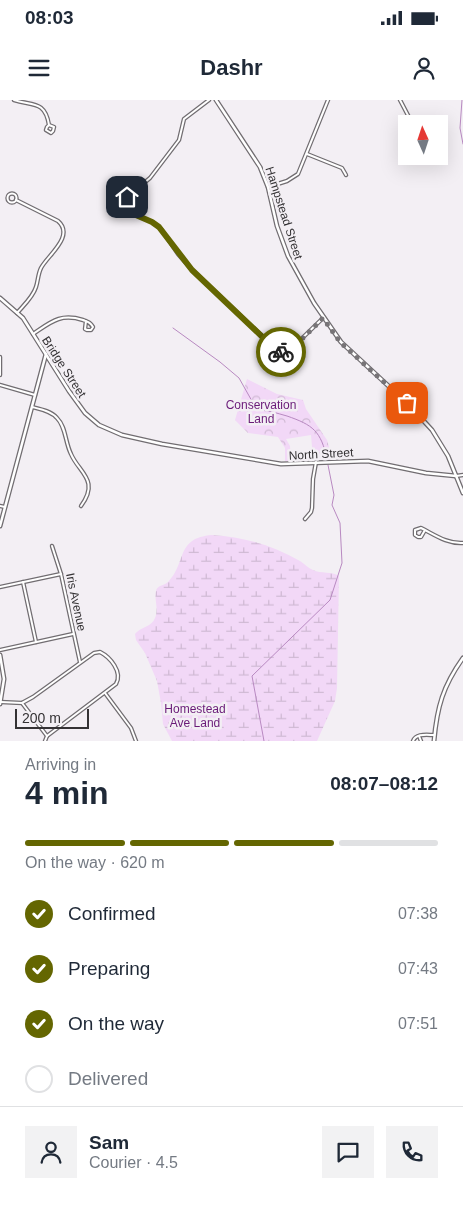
<!DOCTYPE html>
<html lang="en">
<head>
<meta charset="utf-8">
<style>
  body { margin:0; font-family:Arial,sans-serif; background:#f2f2f3; color:#1f2937; height:100vh; display:flex; flex-direction:column; font-size:19px; white-space:nowrap }
  * { box-sizing:border-box; margin:0 }
  p { font-size:16px; color:#747a83 }
  .icon { flex:none; width:28px; height:28px; fill:none; stroke:currentColor; stroke-width:2; stroke-linecap:round; stroke-linejoin:round }
  .map { position:relative; height:641px; overflow:hidden }
  .panel { display:flex; flex-direction:column; background:#fff; flex:1 }
  .panel>* { flex:none }
  .needle { width:32px; rotate:357deg }
  .tools { position:absolute; left:398px; top:15px; display:grid; gap:10px }
  .tools a { display:grid; place-items:center; width:50px; height:50px; border-radius:0px; background:#fff; box-shadow:0 5px 20px #0002; font-size:25px }
  .scale { position:absolute; left:15px; bottom:12px; width:74px; box-sizing:border-box; padding-left:5px; border:2px solid #343234; border-top:0; font-size:14px; line-height:18px; white-space:nowrap; color:#343234; -webkit-text-stroke:4px #f3eff4; paint-order:stroke }
  .pin { position:absolute; display:grid; place-items:center; width:42px; height:42px; color:#fff; margin:-21px; border-radius:10px; box-shadow:0 2px 8px #0006 }
  .courier { position:absolute; display:grid; place-items:center; width:50px; height:50px; margin:-25px; border:4px solid #646601; border-radius:50%; background:#fff; color:#222; box-shadow:0 1px 6px #0007 }
  .head em { font-style:normal; font-weight:700 }
  .head div { display:flex; flex-direction:column-reverse }
  .head { display:flex; align-items:center; justify-content:space-between; height:85px; padding:0 25px }
  h1 { font-size:32px; font-weight:700; line-height:38px }
  .bar { display:grid; grid-template-columns:repeat(4,1fr); gap:8px 5px; align-content:center; height:60px; padding:0 25px }
  .bar i { height:6px; border-radius:4px; background:#e0e1e3 }
  .bar .active { background:#646601 }
  .bar p { grid-column:span 4 }
  .line { display:flex; align-items:center; gap:12px; padding:0 25px; border-top:1px solid #e0e1e3 }
  .line div { flex:1 }
  .round { display:grid; place-items:center; flex:none; width:52px; height:52px; border-radius:0px; background:#f2f2f3 }
  ol { padding:0 25px; list-style:none }
  li { display:flex; align-items:center; gap:15px; height:55px }
  li p { margin-inline-start:auto }
  li .icon { padding:5px; border-radius:50%; background:#646601; color:#fff; stroke-width:4 }
  li:last-child { color:#747a83 }
  li i { width:28px; height:28px; border:2px solid #e0e1e3; border-radius:50% }
  .status { display:flex; justify-content:space-between; align-items:center; height:35px; padding:0 25px; background:#fff; direction:ltr }
  .status svg { height:14px; fill:currentColor }
  header { display:flex; justify-content:space-between; align-items:center; height:65px; padding:0 25px; background:#fff; font-size:22px; font-weight:700 }
  .map>svg:first-child { display:block }
  .forest { fill:url(#forest-crowns) }
  .wetland { fill:url(#wetland-marsh) }
  .lines { fill:none; stroke-linecap:round; stroke-linejoin:round }
  .stream { stroke:#b889c1; stroke-width:1 }
  .street-casing { stroke:#716d71; stroke-width:4.5 }
  .secondary-casing { stroke:#716d71; stroke-width:5 }
  .street { stroke:#fff; stroke-width:2 }
  .secondary { stroke:#fff; stroke-width:2.5 }
  .done { stroke:#777477; stroke-width:5; stroke-dasharray:0 9 }
  .route { stroke:#646601; stroke-width:6 }
  .labels { text-anchor:middle; stroke-width:5; stroke-linejoin:round; paint-order:stroke }
  .street-label { font-size:12px; fill:#343234; stroke:#f3eff4 }
  .park-label { font-size:12px; fill:#6a1b78; stroke:#f3eff4 }
</style>
</head>
<body>
<div class="status"><b>08:03</b><svg viewBox="0 0 49 12"><path d="M0 12V9h3v3zM5 12V6h3v6zM10 12V3h3v9zM15 12V0h3v12zM26 1h20v11H26zM47 4h2v5h-2z"/></svg></div>
<header><svg class="icon" aria-label="menu" viewBox="0 0 24 24"><path d="M4 6h16M4 12h16M4 18h16"/></svg>Dashr<svg class="icon" aria-label="person" viewBox="0 0 24 24"><circle cx="12" cy="8" r="4"/><path d="M4 21q1-7 8-7t8 7"/></svg></header>
<div class="map">
<svg width="463" height="641" viewBox="0 0 463 641">
  <defs>
    <pattern id="forest-crowns" width="20" height="18" patternUnits="userSpaceOnUse" patternTransform="scale(1.25)"><rect width="20" height="18" fill="#f2d8f7"/><path d="M2 6a3 3 0 1 1 6 0M12 15a3 3 0 1 1 6 0" fill="none" stroke="#d0bad4"/></pattern>
    <pattern id="wetland-marsh" width="20" height="14" patternUnits="userSpaceOnUse" patternTransform="scale(1.25)"><rect width="20" height="14" fill="#f2d8f7"/><path d="M1 5h8M5 5V1M11 12h8M15 12V8" fill="none" stroke="#d0bad4"/></pattern>
  </defs>
  <rect width="100%" height="100%" fill="#f3eff4"/>
  <path class="forest" d="M247,279L277,294L303,300L306,309L327,340L332,357L313,359L311,335L286,339L290,346L291,361H285V348L278,337L248,333L235,320Z"/>
  <path class="wetland" d="M212,435C244,437 272,445 300,461C305,464 308,468 313,470C321,474 332,471 339,476L337,588L335,601L317,641H172L163,624L161,603L157,581L145,553L136,540L135,534C140,527 152,527 155,518C159,509 154,500 156,491C157,485 164,486 168,482C187,463 175,438 212,435Z"/>
  <g class="lines">
    <g class="stream">
      <path d="M462,0L460,28L463,44"/>
      <path d="M173,228L220,262L239,278L257,310C268,310 276,313 287,316C313,325 321,331 327,359"/>
      <path d="M264,641L252,576L330,500L342,463L340,423L332,405L334,395L328,365"/>
    </g>
    <defs>
      <g id="street">
        <path d="M14,0C32,6 45,0 49,25L54,27L53,31L51,33L46,30L47,27L49,25"/>
        <path d="M209,0L184,19L179,40L150,78L127,97L125,106L129,112L152,122L161,129L178,154L192,170L279,252H286L291,249L323,218"/>
        <path d="M400,0L412,23"/>
        <path d="M307,54L342,68L346,75"/>
        <path d="M268,87L287,81L298,74L328,0"/>
        <circle cx="12" cy="98" r="4.5"/>
        <path d="M16,100L58,121C75,136 48,155 41,168C38,174 38,181 36,187C33,197 24,205 17,213"/>
        <path d="M33,234C51,222 60,213 83,220C88,222 90,222 93,227L91,230H87L85,229L86,221"/>
        <path d="M0,257V275"/>
        <path d="M0,285L35,295"/>
        <path d="M32,307C40,309 51,311 57,318C66,327 65,342 71,354C79,373 100,380 81,406"/>
        <path d="M456,376L463,375"/>
        <path d="M0,406L5,407"/>
        <path d="M305,419L311,412L312,408L313,379L316,362"/>
        <path d="M425,430L421,437H418L415,435V430L421,428C435,435 447,444 463,443"/>
        <path d="M52,446L61,474L80,562"/>
        <path d="M23,482L36,542"/>
        <path d="M0,487L61,474"/>
        <path d="M0,550L73,534"/>
        <path d="M105,593L131,628L136,641"/>
        <path d="M1,602L22,603L47,636"/>
        <path d="M22,603L33,597L94,553L100,552C110,557 123,572 116,584L47,636"/>
        <path d="M419,636L421,641"/>
        <path d="M45,641L47,636"/>
        <path d="M413,641C416,633 427,635 434,635"/>
      </g>
      <g id="secondary">
        <path d="M216,0L260,67L268,87L277,126L288,156L314,203L341,242L409,305L432,330L448,356L463,393"/>
        <path d="M0,198L23,218L69,291L85,313L99,325L122,335L162,344L281,364L368,361L426,373L456,376"/>
        <path d="M0,426L46,254"/>
        <path d="M0,555L4,579L0,604"/>
        <path d="M434,641C437,607 443,586 463,558"/>
      </g>
    </defs>
    <use href="#street" class="street-casing"/>
    <use href="#secondary" class="secondary-casing"/>
    <use href="#street" class="street"/>
    <use href="#secondary" class="secondary"/>
  </g>
  <g class="lines">
    <path class="done" d="M281,252L291,250L323,218L340,242L407,303"/>
    <path class="route" d="M127,97L125,104L129,112L152,122L159,127L192,170L274,248L281,252"/>
  </g>
  <g class="labels">
    <g class="street-label">
      <text transform="translate(284 113) rotate(72)" y="4">Hampstead Street</text>
      <text transform="translate(64 267) rotate(57)" y="4">Bridge Street</text>
      <text transform="translate(321 354) rotate(-3)" y="4">North Street</text>
      <text transform="translate(76 502) rotate(78)" y="4">Iris Avenue</text>
    </g>
    <g class="park-label">
      <text x="261" y="309">Conservation<tspan x="261" dy="14">Land</tspan></text>
      <text x="195" y="613">Homestead<tspan x="195" dy="14">Ave Land</tspan></text>
    </g>
  </g>
</svg>
<div class="tools">
<a><svg class="needle" viewBox="-14 -14 28 28"><path d="M0-13l5 13h-10z" fill="#e53935"/><path d="M0 13l5-13h-10z" fill="#747a83"/></svg></a>
</div>
<div class="scale">200 m</div>
<div class="pin" style="left:407px;top:303px;background:#ea580c"><svg class="icon" aria-label="bag" viewBox="0 0 24 24"><path d="M5 8h14l-1 12H6zM9 8a3 3 0 0 1 6 0"/></svg></div>
<div class="pin" style="left:127px;top:97px;background:#1f2937"><svg class="icon" aria-label="home" viewBox="0 0 24 24"><path d="M3 11l9-7 9 7M6 9v11h12V9"/></svg></div>
<div class="courier" style="left:281px;top:252px"><svg class="icon" aria-label="bike" viewBox="0 0 24 24"><circle cx="6" cy="16" r="4"/><circle cx="18" cy="16" r="4"/><path d="M6 16l4-8h5l3 8M10 8l3 8H6M13 5h3"/></svg></div>
</div>
<section class="panel">
<div class="head"><div><h1>4 min</h1><p>Arriving in</p></div><em>08:07–08:12</em></div>
<div class="bar"><i class="active"></i><i class="active"></i><i class="active"></i><i></i><p>On the way · 620 m</p></div>
<ol>
<li><svg class="icon" aria-label="check" viewBox="0 0 24 24"><path d="M5 12l5 5 9-10"/></svg>Confirmed<p>07:38</p></li>
<li><svg class="icon" aria-label="check" viewBox="0 0 24 24"><path d="M5 12l5 5 9-10"/></svg>Preparing<p>07:43</p></li>
<li><svg class="icon" aria-label="check" viewBox="0 0 24 24"><path d="M5 12l5 5 9-10"/></svg>On the way<p>07:51</p></li>
<li><i></i>Delivered</li>
</ol>
<div class="line" style="height:90px"><a class="round"><svg class="icon" aria-label="person" viewBox="0 0 24 24"><circle cx="12" cy="8" r="4"/><path d="M4 21q1-7 8-7t8 7"/></svg></a><div><b>Sam</b><p>Courier · 4.5</p></div><a class="round"><svg class="icon" aria-label="chat" viewBox="0 0 24 24"><path d="M4 5h16v11H9l-5 4z"/></svg></a><a class="round"><svg class="icon" aria-label="phone" viewBox="0 0 24 24"><path d="M5 4h4l2 5-3 2q2 4 5 5l2-3 5 2v4C11 20 4 13 5 4z"/></svg></a></div>
</section>
</body>
</html>
